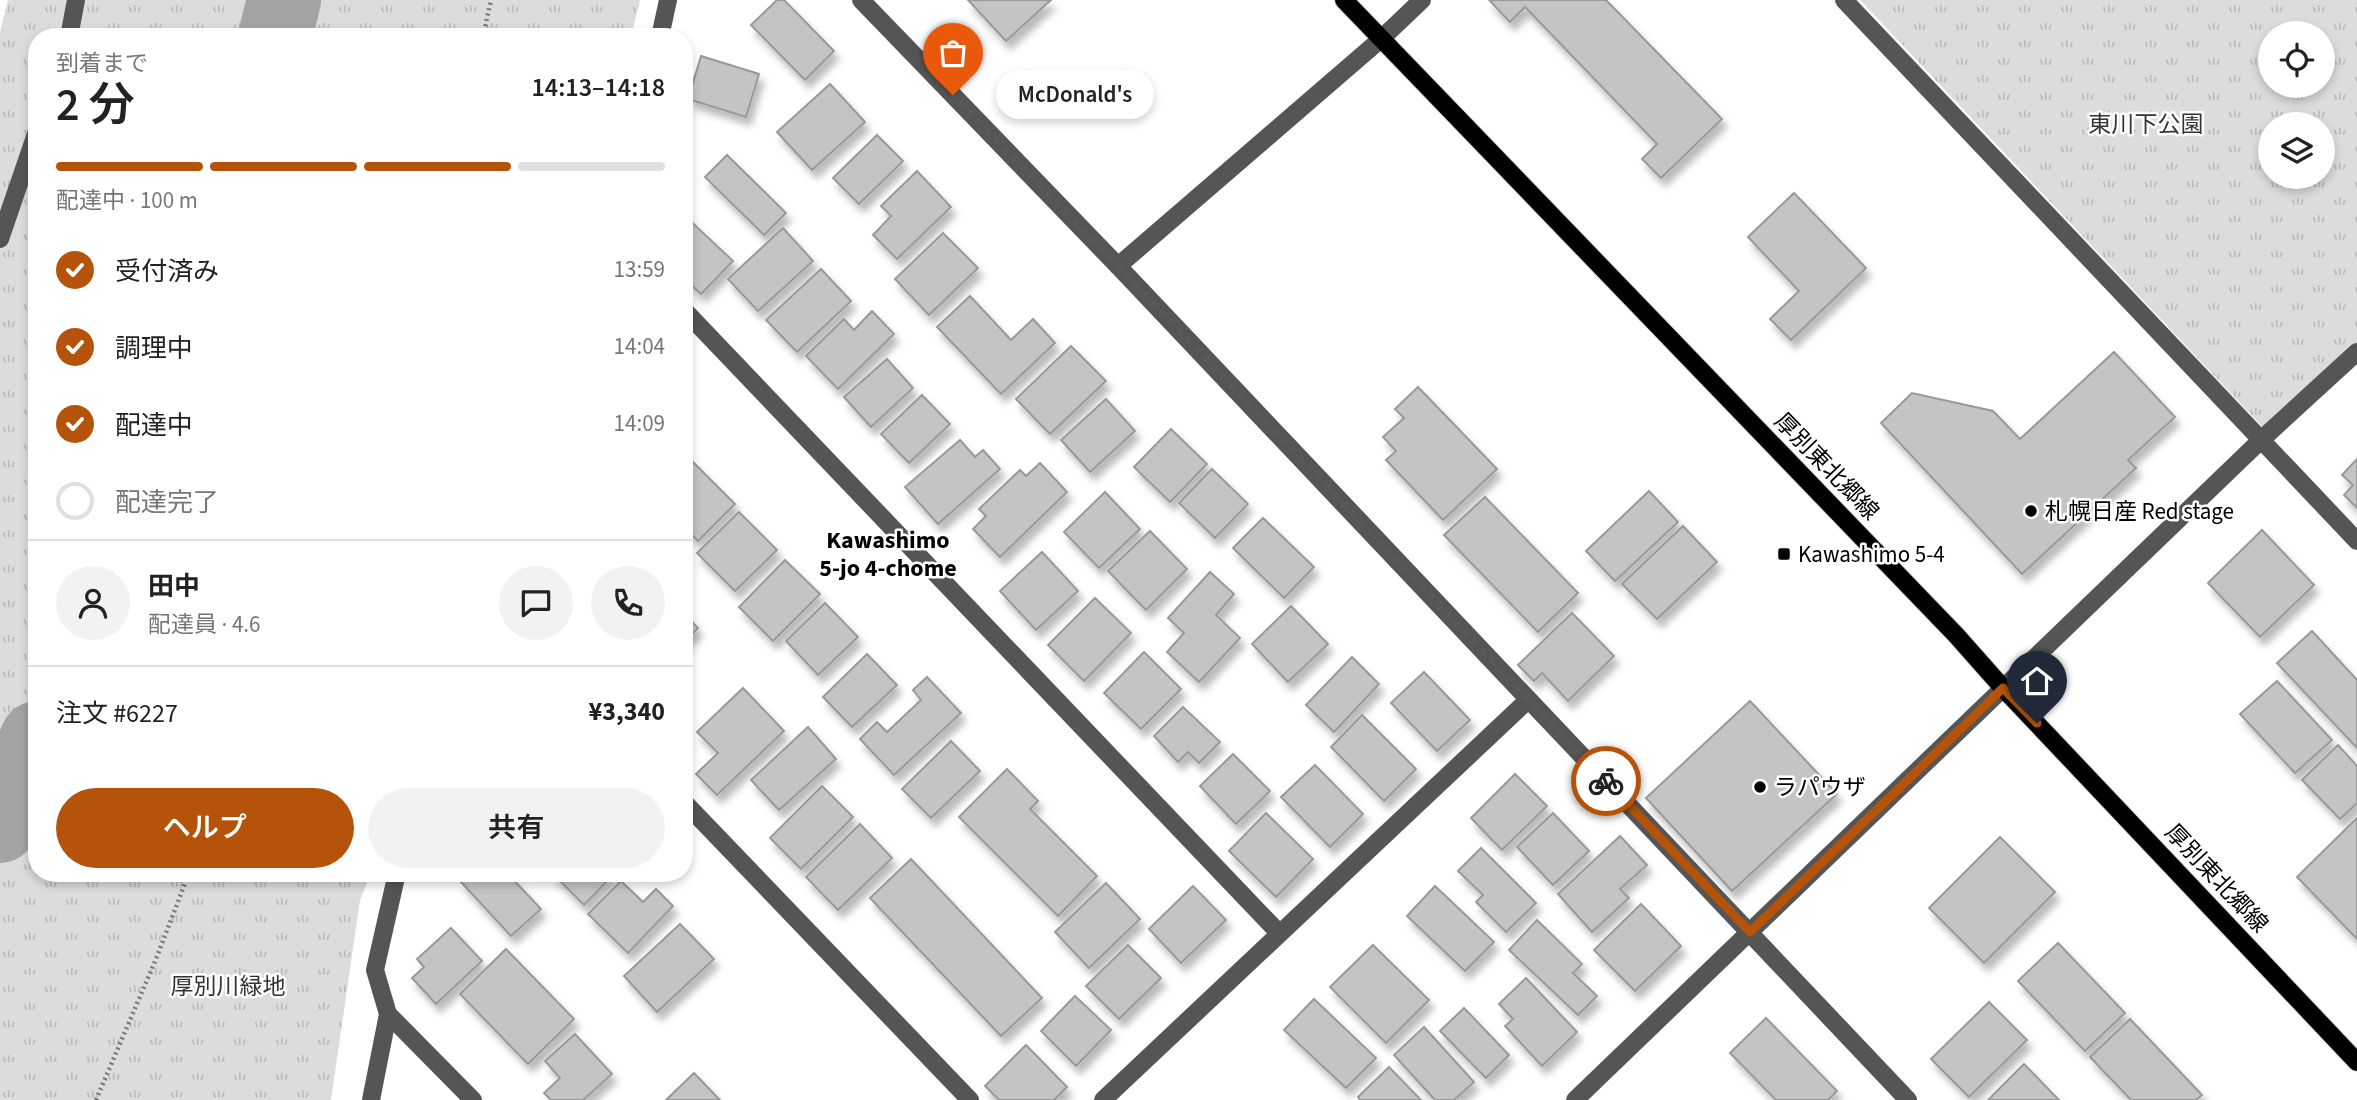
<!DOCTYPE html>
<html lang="ja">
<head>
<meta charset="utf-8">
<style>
  body { margin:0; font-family:"Source Sans 3","Noto Sans JP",sans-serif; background:#f2f2f2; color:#222; height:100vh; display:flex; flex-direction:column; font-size:26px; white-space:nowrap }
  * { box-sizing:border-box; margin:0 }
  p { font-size:23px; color:#767676 }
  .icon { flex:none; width:38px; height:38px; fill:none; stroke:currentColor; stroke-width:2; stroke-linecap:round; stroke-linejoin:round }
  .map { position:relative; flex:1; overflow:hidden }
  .side { position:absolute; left:28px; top:28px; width:665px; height:854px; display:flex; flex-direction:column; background:#fff; border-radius:28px; box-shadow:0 4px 10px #0003 }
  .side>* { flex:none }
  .fabs { position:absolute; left:2258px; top:21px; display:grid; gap:14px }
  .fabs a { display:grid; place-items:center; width:77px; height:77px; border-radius:50%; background:#fff; box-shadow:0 4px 10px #0003; font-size:35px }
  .pin { position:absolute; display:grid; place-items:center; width:60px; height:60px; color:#fff; margin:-72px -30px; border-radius:50% 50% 50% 0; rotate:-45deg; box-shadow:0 0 7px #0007 }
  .pin .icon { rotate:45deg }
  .courier { position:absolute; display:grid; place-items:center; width:70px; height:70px; margin:-35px; border:5px solid #b45309; border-radius:50%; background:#fff; color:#222; box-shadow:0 2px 9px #0007 }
  .bubble { position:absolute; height:49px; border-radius:24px; background:#fff; box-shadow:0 4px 10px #0003; font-size:23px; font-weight:600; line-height:49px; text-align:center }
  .headline em { font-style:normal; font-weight:600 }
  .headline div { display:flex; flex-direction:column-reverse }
  .headline { display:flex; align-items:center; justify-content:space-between; height:119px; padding:0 28px }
  h1 { font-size:46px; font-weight:600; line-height:52px }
  .bar { display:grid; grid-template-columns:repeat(4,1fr); gap:10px 7px; align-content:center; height:84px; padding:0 28px }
  .bar i { height:9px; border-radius:5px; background:#e0e0e0 }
  .bar .selected { background:#b45309 }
  .bar p { grid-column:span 4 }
  .line { display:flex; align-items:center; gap:18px; padding:0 28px; border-top:2px solid #e0e0e0 }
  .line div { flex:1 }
  .round { display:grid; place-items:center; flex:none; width:74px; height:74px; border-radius:37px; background:#f2f2f2 }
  ol { padding:0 28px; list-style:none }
  li { display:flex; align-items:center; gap:21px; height:77px }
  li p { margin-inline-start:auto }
  li .icon { padding:7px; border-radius:50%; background:#b45309; color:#fff; stroke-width:4 }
  li:last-child { color:#767676 }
  li i { width:38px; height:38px; border:4px solid #e0e0e0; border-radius:50% }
  .button { display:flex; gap:14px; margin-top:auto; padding:14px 28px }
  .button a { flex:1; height:80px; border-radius:42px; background:#b45309; color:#fff; font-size:28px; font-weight:600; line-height:80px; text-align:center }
  .button a+a { background:#f2f2f2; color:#222 }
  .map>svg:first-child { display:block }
  .park { fill:url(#park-tufts); fill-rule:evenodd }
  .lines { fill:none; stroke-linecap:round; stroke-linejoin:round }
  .river { stroke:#a3a3a3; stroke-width:74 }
  .building { fill:#c4c4c4; stroke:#999; stroke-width:2; filter:url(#shadow) }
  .major-casing { stroke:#dbdbdb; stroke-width:20 }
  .path { stroke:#777; stroke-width:4.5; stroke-dasharray:2 3.5; stroke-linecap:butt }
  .minor { stroke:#555; stroke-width:18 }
  .major { stroke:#000; stroke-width:18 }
  .done { stroke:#595959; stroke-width:7; stroke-dasharray:0 12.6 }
  .route { stroke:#b45309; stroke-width:9 }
  .poi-dot { fill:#000; stroke:#fff; stroke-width:2.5 }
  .labels { text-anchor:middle; stroke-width:5; stroke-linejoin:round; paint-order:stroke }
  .park-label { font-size:23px; fill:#333; stroke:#fff }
  .street-label { font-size:23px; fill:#000; stroke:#fff }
  .poi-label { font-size:23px; fill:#000; stroke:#fff; text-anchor:start }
  .neighbourhood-label { font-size:24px; font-weight:bold; fill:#000; stroke:#fff }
</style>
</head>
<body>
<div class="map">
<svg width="2357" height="1100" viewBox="0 0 2357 1100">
  <defs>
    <pattern id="park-tufts" width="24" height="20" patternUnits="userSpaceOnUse" patternTransform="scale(1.75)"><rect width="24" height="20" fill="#dcdcdc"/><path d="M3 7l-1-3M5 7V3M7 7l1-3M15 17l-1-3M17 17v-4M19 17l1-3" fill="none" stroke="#bbb"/></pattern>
    <filter id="shadow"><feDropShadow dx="4.5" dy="8" stdDeviation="3.5" flood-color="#0004"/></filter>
  </defs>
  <rect width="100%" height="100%" fill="#fff"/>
  <g class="park">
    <path d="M8,0H640L631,37H37V873H371L360,900L331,1100H0V32Z"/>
    <path d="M1860,0H2357V354L2271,436ZM2270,33H2322V86H2270ZM2270,124H2322V177H2270Z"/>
  </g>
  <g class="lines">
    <g class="river">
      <path d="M275,37L284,0"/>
      <path d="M0,826L37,738"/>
    </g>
  </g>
  <g class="building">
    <path d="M777,0H784L834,51L805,80L751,25Z"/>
    <path d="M968,0H1051L1006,41Z"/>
    <path d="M1489,0H1606L1722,119L1661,178L1642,159L1657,144L1525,7L1510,22Z"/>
    <path d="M701,56L759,74L746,117L688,99Z"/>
    <path d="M830,84L865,122L812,170L777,132Z"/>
    <path d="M877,135L903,161L859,204L833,178Z"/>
    <path d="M727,155L786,213L764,235L705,177Z"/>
    <path d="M917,171L951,207L897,259L873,235L891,216L881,206Z"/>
    <path d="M1794,193L1866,268L1791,340L1770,319L1799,291L1748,237Z"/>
    <path d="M684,215L733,261L701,294L684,278Z"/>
    <path d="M783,228L813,261L758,311L728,279Z"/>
    <path d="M943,233L978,268L929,315L895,279Z"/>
    <path d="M821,269L851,301L797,352L766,320Z"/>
    <path d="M970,296L1011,340L1033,319L1055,343L1001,394L937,327Z"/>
    <path d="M872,311L894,334L838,389L806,356L844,319L854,330Z"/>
    <path d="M1071,346L1106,381L1050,434L1016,399Z"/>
    <path d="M2114,352L2175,417L2128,460L2136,468L2022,574L1881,423L1912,393L1993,411L2020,439Z"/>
    <path d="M887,359L913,388L871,427L844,397Z"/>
    <path d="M1418,387L1497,469L1443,520L1386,460L1396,451L1383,437L1404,418L1395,409Z"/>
    <path d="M922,395L950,424L909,463L881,434Z"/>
    <path d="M1106,399L1135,431L1090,472L1061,440Z"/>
    <path d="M1171,429L1207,464L1170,502L1134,467Z"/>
    <path d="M960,440L975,457L983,450L1000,469L938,524L905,487Z"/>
    <path d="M2357,459V508L2344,495L2353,485L2342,475Z"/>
    <path d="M692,461L735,504L698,541L684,527V469Z"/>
    <path d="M1040,463L1067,492L1000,557L973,529L986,516L979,509L1020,470L1026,476Z"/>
    <path d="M1212,469L1248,504L1215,538L1179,503Z"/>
    <path d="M1649,491L1678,522L1615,581L1586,551Z"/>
    <path d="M1105,492L1140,529L1099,568L1064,532Z"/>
    <path d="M1485,497L1578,593L1538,632L1444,535Z"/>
    <path d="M739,512L777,550L735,591L697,553Z"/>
    <path d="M1263,518L1314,567L1284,598L1233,548Z"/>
    <path d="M1683,526L1717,562L1657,619L1622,584Z"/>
    <path d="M2262,530L2314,585L2260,637L2208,583Z"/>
    <path d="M1150,531L1187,569L1146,610L1108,571Z"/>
    <path d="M1042,552L1078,591L1036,630L1000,591Z"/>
    <path d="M785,560L820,594L773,641L739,607Z"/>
    <path d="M1210,572L1234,594L1216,615L1240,638L1199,682L1167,652L1184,633L1168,618Z"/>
    <path d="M1095,598L1131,633L1084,681L1048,645Z"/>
    <path d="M825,603L858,637L818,675L786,641Z"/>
    <path d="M1291,606L1328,644L1288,682L1252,644Z"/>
    <path d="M1572,613L1614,656L1568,701L1542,673L1534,681L1518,665Z"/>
    <path d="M684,614L698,628L684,642Z"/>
    <path d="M2312,631L2357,680V748L2277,663Z"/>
    <path d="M1144,652L1181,689L1141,729L1104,693Z"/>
    <path d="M867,654L897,685L852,727L823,697Z"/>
    <path d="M1352,657L1379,684L1334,732L1306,705Z"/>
    <path d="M1424,672L1470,720L1437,751L1391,703Z"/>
    <path d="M927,677L961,713L894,775L860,739L877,722L887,732L921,700L913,690Z"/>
    <path d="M2277,681L2332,740L2295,773L2240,714Z"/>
    <path d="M743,688L784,731L717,795L696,774L718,753L697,732Z"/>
    <path d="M1750,701L1837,794L1732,891L1646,798Z"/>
    <path d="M1183,707L1220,742L1199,763L1188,752L1178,762L1154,736Z"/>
    <path d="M1362,715L1416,769L1384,801L1331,747Z"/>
    <path d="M808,727L836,759L779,810L751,780Z"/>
    <path d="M951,741L980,771L931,818L902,789Z"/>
    <path d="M2338,745L2357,766V803L2340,819L2302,780Z"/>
    <path d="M1233,754L1270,791L1236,824L1200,786Z"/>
    <path d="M1315,765L1363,814L1330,847L1281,797Z"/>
    <path d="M1007,769L1038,801L1030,809L1097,876L1058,916L959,817Z"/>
    <path d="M1515,774L1547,806L1502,850L1471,818Z"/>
    <path d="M822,786L853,817L801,869L770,838Z"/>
    <path d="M1266,813L1313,859L1276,897L1229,851Z"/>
    <path d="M1553,813L1589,851L1553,885L1517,847Z"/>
    <path d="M2357,818V939L2297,877Z"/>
    <path d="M860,824L892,858L838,910L806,877Z"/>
    <path d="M1620,836L1647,865L1620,889L1629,898L1592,932L1558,894Z"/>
    <path d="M2000,837L2055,892L1984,963L1929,908Z"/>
    <path d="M1481,848L1536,903L1506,932L1476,902L1483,895L1458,871Z"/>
    <path d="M911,859L1042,998L1001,1036L870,898Z"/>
    <path d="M471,873H507L541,909L511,936L461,882Z"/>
    <path d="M552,873H615L584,905Z"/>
    <path d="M621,881L643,902L656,889L673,906L628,953L588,914Z"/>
    <path d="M1106,883L1140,919L1089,968L1055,932Z"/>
    <path d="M1193,886L1226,920L1181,963L1149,929Z"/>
    <path d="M1435,886L1494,942L1465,971L1407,916Z"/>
    <path d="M1641,904L1681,946L1635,991L1594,950Z"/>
    <path d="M1537,920L1582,964L1573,973L1597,996L1578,1015L1509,950Z"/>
    <path d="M680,924L714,959L657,1012L624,976Z"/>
    <path d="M451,928L482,961L436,1004L412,978L424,967L417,959Z"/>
    <path d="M2058,943L2125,1013L2085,1051L2018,981Z"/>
    <path d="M1128,945L1161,978L1119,1019L1086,986Z"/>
    <path d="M1373,945L1429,1000L1386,1043L1330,987Z"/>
    <path d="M506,949L574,1019L528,1064L460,994Z"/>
    <path d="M1526,978L1577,1032L1542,1066L1505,1026L1513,1019L1499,1004Z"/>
    <path d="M1075,996L1111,1030L1076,1066L1041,1031Z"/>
    <path d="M1314,999L1376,1058L1346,1088L1284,1030Z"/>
    <path d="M1989,1002L2027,1040L1969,1097L1931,1059Z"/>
    <path d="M1464,1008L1509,1055L1486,1078L1440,1031Z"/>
    <path d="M1766,1018L1837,1091L1828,1100H1776L1730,1053Z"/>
    <path d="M2130,1019L2202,1095L2196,1100H2131L2090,1057Z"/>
    <path d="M1424,1027L1474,1082L1454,1100H1435L1394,1055Z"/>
    <path d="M575,1034L612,1074L583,1100H551L544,1093L560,1078L545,1061Z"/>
    <path d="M1026,1045L1067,1087L1054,1100H999L985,1086Z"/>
    <path d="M2024,1064L2059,1100H1988Z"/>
    <path d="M1389,1067L1421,1100H1360L1358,1097Z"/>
    <path d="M694,1073L720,1100H666Z"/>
  </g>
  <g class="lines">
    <defs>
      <path id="major" d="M1344,0L1956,635L2003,688L2357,1062"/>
    </defs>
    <use href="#major" class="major-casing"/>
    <g class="path">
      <path d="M483,37L491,0"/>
      <path d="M96,1100L156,959L189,873"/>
    </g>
    <g class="minor">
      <path d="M861,0L1118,266L1908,1100"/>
      <path d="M1844,0L2357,541"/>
      <path d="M69,37L76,0"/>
      <path d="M660,37L668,0"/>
      <path d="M0,239L37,131"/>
      <path d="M1118,266L1381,39L1422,0"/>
      <path d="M684,310L1279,933"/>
      <path d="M684,802L970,1100"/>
      <path d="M388,1014L473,1100"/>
      <path d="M371,1100L388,1014L375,970L397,873"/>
      <path d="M1103,1100L1528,700"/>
      <path d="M1575,1100L2261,440L2357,352"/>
    </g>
    <use href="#major" class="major"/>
  </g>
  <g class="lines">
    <path class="done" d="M953,95L1118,266L1606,781"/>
    <path class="route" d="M1606,781L1750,932L2003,688L2037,723"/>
  </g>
  <g class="poi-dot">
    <circle cx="2031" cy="511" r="7"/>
    <rect x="1777" y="547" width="14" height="14" rx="3.5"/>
    <circle cx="1760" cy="787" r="7"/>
  </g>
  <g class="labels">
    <g class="park-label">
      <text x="2146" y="132">東川下公園</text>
      <text x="228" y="994">厚別川緑地</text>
    </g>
    <g class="street-label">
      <text transform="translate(1827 466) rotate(46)" y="8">厚別東北郷線</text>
      <text transform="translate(2217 878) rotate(47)" y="8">厚別東北郷線</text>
    </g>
    <g class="poi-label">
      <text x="2045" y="519">札幌日産 Red stage</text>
      <text x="1798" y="562">Kawashimo 5-4</text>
      <text x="1774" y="795">ラパウザ</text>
    </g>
    <g class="neighbourhood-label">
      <text x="888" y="548">Kawashimo<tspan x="888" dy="28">5-jo 4-chome</tspan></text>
    </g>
  </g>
</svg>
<div class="fabs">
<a><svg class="icon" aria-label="locate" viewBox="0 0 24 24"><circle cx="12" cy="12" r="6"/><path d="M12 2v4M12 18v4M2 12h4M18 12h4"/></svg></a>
<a><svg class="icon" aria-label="layers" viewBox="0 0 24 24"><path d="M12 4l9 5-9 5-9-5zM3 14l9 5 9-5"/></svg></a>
</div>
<div class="pin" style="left:953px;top:95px;background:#ea580c"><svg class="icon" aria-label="bag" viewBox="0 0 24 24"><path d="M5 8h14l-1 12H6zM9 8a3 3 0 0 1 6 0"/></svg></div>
<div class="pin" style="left:2037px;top:723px;background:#1f2937"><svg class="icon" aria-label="home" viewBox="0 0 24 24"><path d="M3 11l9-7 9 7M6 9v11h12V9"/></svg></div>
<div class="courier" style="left:1606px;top:781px"><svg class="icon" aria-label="bike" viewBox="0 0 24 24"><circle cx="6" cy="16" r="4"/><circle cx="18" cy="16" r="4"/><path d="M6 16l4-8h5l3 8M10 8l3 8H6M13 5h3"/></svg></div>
<div class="bubble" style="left:996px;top:70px;width:158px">McDonald's</div>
<section class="side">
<div class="headline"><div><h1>2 分</h1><p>到着まで</p></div><em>14:13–14:18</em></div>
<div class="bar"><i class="selected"></i><i class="selected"></i><i class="selected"></i><i></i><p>配達中 · 100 m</p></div>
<ol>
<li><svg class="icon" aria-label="check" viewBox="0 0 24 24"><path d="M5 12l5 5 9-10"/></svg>受付済み<p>13:59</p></li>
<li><svg class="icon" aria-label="check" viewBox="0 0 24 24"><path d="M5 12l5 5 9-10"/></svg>調理中<p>14:04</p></li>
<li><svg class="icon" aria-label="check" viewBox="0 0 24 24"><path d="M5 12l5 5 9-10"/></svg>配達中<p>14:09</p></li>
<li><i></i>配達完了</li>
</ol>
<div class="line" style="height:126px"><a class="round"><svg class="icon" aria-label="person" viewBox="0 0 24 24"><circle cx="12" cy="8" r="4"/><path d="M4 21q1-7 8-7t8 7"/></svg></a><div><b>田中</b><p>配達員 · 4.6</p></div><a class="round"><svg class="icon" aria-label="chat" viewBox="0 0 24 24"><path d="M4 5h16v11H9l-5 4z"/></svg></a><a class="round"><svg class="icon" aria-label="phone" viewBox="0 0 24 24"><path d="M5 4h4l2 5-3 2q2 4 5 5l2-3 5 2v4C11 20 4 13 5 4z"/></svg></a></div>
<div class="line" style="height:91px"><div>注文 #6227</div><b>¥3,340</b></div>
<div class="button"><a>ヘルプ</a><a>共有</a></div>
</section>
</div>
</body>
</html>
